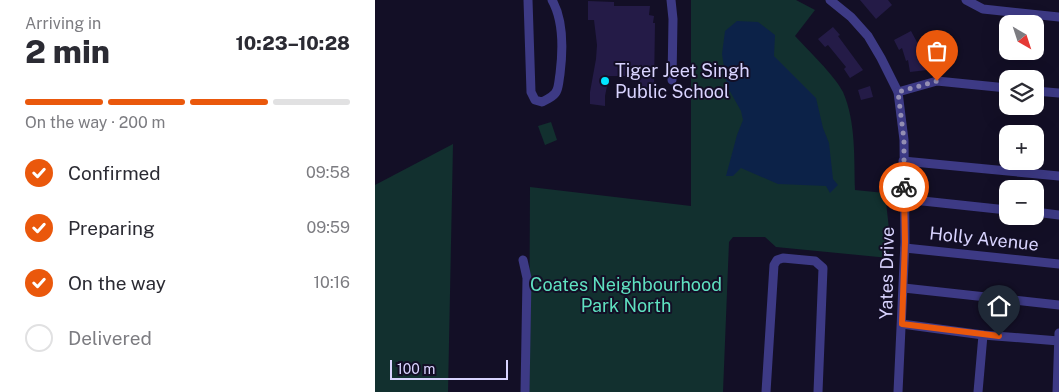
<!DOCTYPE html>
<html lang="en">
<head>
<meta charset="utf-8">
<style>
  body { margin:0; font-family:"Public Sans",sans-serif; background:#f2f2f3; color:#2b2b33; height:100vh; display:flex; flex-direction:column; font-size:19px; white-space:nowrap }
  * { box-sizing:border-box; margin:0 }
  p { font-size:16px; color:#7c7c81 }
  .icon { flex:none; width:28px; height:28px; fill:none; stroke:currentColor; stroke-width:2; stroke-linecap:round; stroke-linejoin:round }
  .map { position:relative; flex:1; overflow:hidden }
  .panel { display:flex; flex-direction:column; background:#fff; width:375px }
  .panel>* { flex:none }
  .needle { width:32px; rotate:141deg }
  .fabs { position:absolute; left:624px; top:15px; display:grid; gap:10px }
  .fabs a { display:grid; place-items:center; width:45px; height:45px; border-radius:10px; background:#fff; box-shadow:0 5px 20px #0002; font-size:25px }
  .scale { position:absolute; left:15px; bottom:12px; width:118px; box-sizing:border-box; padding-left:5px; border:2px solid #d9d4ff; border-top:0; font-size:14px; line-height:18px; white-space:nowrap; color:#d9d4ff; -webkit-text-stroke:4px #130f26; paint-order:stroke }
  .pin { position:absolute; display:grid; place-items:center; width:42px; height:42px; color:#fff; margin:-51px -21px; border-radius:50% 50% 50% 0; rotate:-45deg; box-shadow:0 0 5px #0007 }
  .pin .icon { rotate:45deg }
  .courier { position:absolute; display:grid; place-items:center; width:50px; height:50px; margin:-25px; border:4px solid #ea580c; border-radius:50%; background:#fff; color:#222; box-shadow:0 1px 6px #0007 }
  .summary em { font-style:normal; font-weight:800 }
  .summary div { display:flex; flex-direction:column-reverse }
  .summary { display:flex; align-items:center; justify-content:space-between; height:85px; padding:0 25px }
  h1 { font-size:32px; font-weight:800; line-height:38px }
  .bar { display:grid; grid-template-columns:repeat(4,1fr); gap:8px 5px; align-content:center; height:60px; padding:0 25px }
  .bar i { height:6px; border-radius:4px; background:#e1e1e2 }
  .bar .active { background:#ea580c }
  .bar p { grid-column:span 4 }
  ol { padding:0 25px; list-style:none }
  li { display:flex; align-items:center; gap:15px; height:55px }
  li p { margin-inline-start:auto }
  li .icon { padding:5px; border-radius:50%; background:#ea580c; color:#fff; stroke-width:4 }
  li:last-child { color:#7c7c81 }
  li i { width:28px; height:28px; border:2px solid #e1e1e2; border-radius:50% }
  main { display:flex; flex:1; min-height:0 }
  .map>svg:first-child { display:block }
  .green { fill:#12302f }
  .water { fill:#0c2248 }
  .building { fill:#241b47 }
  .lines { fill:none; stroke-linecap:round; stroke-linejoin:round }
  .minor { stroke:#3d3a85; stroke-width:9 }
  .done { stroke:#948fb3; stroke-width:5; stroke-dasharray:0 9 }
  .route { stroke:#ea580c; stroke-width:6 }
  .poi-dot { fill:#00e5ff; stroke:#130f26; stroke-width:2 }
  .labels { text-anchor:middle; stroke-width:4; stroke-linejoin:round; paint-order:stroke }
  .poi-label { font-size:18px; fill:#d9d4ff; stroke:#130f26; text-anchor:start }
  .street-label { font-size:18px; fill:#d9d4ff; stroke:#130f26 }
  .park-label { font-size:18px; fill:#5fe0c0; stroke:#130f26 }
</style>
</head>
<body>
<main>
<section class="panel">
<div class="summary"><div><h1>2 min</h1><p>Arriving in</p></div><em>10:23–10:28</em></div>
<div class="bar"><i class="active"></i><i class="active"></i><i class="active"></i><i></i><p>On the way · 200 m</p></div>
<ol>
<li><svg class="icon" aria-label="check" viewBox="0 0 24 24"><path d="M5 12l5 5 9-10"/></svg>Confirmed<p>09:58</p></li>
<li><svg class="icon" aria-label="check" viewBox="0 0 24 24"><path d="M5 12l5 5 9-10"/></svg>Preparing<p>09:59</p></li>
<li><svg class="icon" aria-label="check" viewBox="0 0 24 24"><path d="M5 12l5 5 9-10"/></svg>On the way<p>10:16</p></li>
<li><i></i>Delivered</li>
</ol>
</section>
<div class="map">
<svg width="684" height="392" viewBox="0 0 684 392">
  <rect width="100%" height="100%" fill="#130f26"/>
  <g class="green">
    <path d="M316,0H421L440,10L420,36C433,50 460,76 468,92C481,122 479,158 480,190L510,193L514,229V258L401,247L390,237H358L354,242L348,392H154L155,187L316,206Z"/>
    <path d="M176,122L182,140L170,145L163,126Z"/>
    <path d="M78,144L73,392H0V185Z"/>
  </g>
  <path class="water" d="M362,21L383,22L400,35L399,56L441,98L448,128L454,143L458,179L463,185L455,193L451,186L403,184L366,168L358,176H351L362,135L368,120L366,111L352,86L347,54L350,31Z"/>
  <g class="building">
    <path d="M485,0H513L517,5L501,19Z"/>
    <path d="M213,1L239,2V6H275L274,15L279,16L278,23H280L279,88H265V76H234L230,96V106L215,104V92L221,59L222,45L219,20H213Z"/>
    <path d="M458,27L465,35L463,36L488,70L475,78L469,69L471,67L453,45L450,47L443,39Z"/>
    <path d="M536,31L543,44H545L551,59L552,70L535,72L533,60L531,61L527,48L524,50L519,40Z"/>
    <path d="M495,86L498,97L486,100L483,90Z"/>
  </g>
  <g class="lines">
    <g class="minor">
      <path d="M153,0L156,92L160,100L167,102C173,99 180,96 182,90C184,85 184,79 185,74C188,50 189,21 177,0"/>
      <path d="M296,0L298,19L297,80"/>
      <path d="M455,0L476,17L493,36L506,58L523,92L529,140L530,242L523,392"/>
      <path d="M591,0L608,9L684,17"/>
      <path d="M660,91L684,93"/>
      <path d="M523,92L562,81L632,88"/>
      <path d="M528,161L684,176"/>
      <path d="M529,199L632,210"/>
      <path d="M660,212L684,215"/>
      <path d="M530,248L684,264"/>
      <path d="M148,260L152,278L150,392"/>
      <path d="M529,288L684,305"/>
      <path d="M527,324L608,335L684,341"/>
      <path d="M391,392L399,265L402,260L408,258L440,261L448,268L443,392"/>
      <path d="M603,392L608,335"/>
      <path d="M682,392L684,333"/>
    </g>
  </g>
  <g class="lines">
    <path class="done" d="M529,187V140L523,92L562,81"/>
    <path class="route" d="M529,187L530,242L527,324L624,336"/>
  </g>
  <circle class="poi-dot" cx="230" cy="81" r="5"/>
  <g class="labels">
    <g class="poi-label">
      <text x="240" y="77">Tiger Jeet Singh<tspan x="240" dy="21">Public School</tspan></text>
    </g>
    <g class="street-label">
      <text transform="translate(609 239) rotate(6)" y="6">Holly Avenue</text>
      <text transform="translate(512 273) rotate(-89)" y="6">Yates Drive</text>
    </g>
    <g class="park-label">
      <text x="251" y="291">Coates Neighbourhood<tspan x="251" dy="21">Park North</tspan></text>
    </g>
  </g>
</svg>
<div class="fabs">
<a><svg class="needle" viewBox="-14 -14 28 28"><path d="M0-13l5 13h-10z" fill="#e53935"/><path d="M0 13l5-13h-10z" fill="#7c7c81"/></svg></a>
<a><svg class="icon" aria-label="layers" viewBox="0 0 24 24"><path d="M12 4l9 5-9 5-9-5zM3 14l9 5 9-5"/></svg></a>
<a>+</a>
<a>−</a>
</div>
<div class="scale">100 m</div>
<div class="pin" style="left:562px;top:81px;background:#ea580c"><svg class="icon" aria-label="bag" viewBox="0 0 24 24"><path d="M5 8h14l-1 12H6zM9 8a3 3 0 0 1 6 0"/></svg></div>
<div class="pin" style="left:624px;top:336px;background:#1f2937"><svg class="icon" aria-label="home" viewBox="0 0 24 24"><path d="M3 11l9-7 9 7M6 9v11h12V9"/></svg></div>
<div class="courier" style="left:529px;top:187px"><svg class="icon" aria-label="bike" viewBox="0 0 24 24"><circle cx="6" cy="16" r="4"/><circle cx="18" cy="16" r="4"/><path d="M6 16l4-8h5l3 8M10 8l3 8H6M13 5h3"/></svg></div>
</div>
</main>
</body>
</html>
